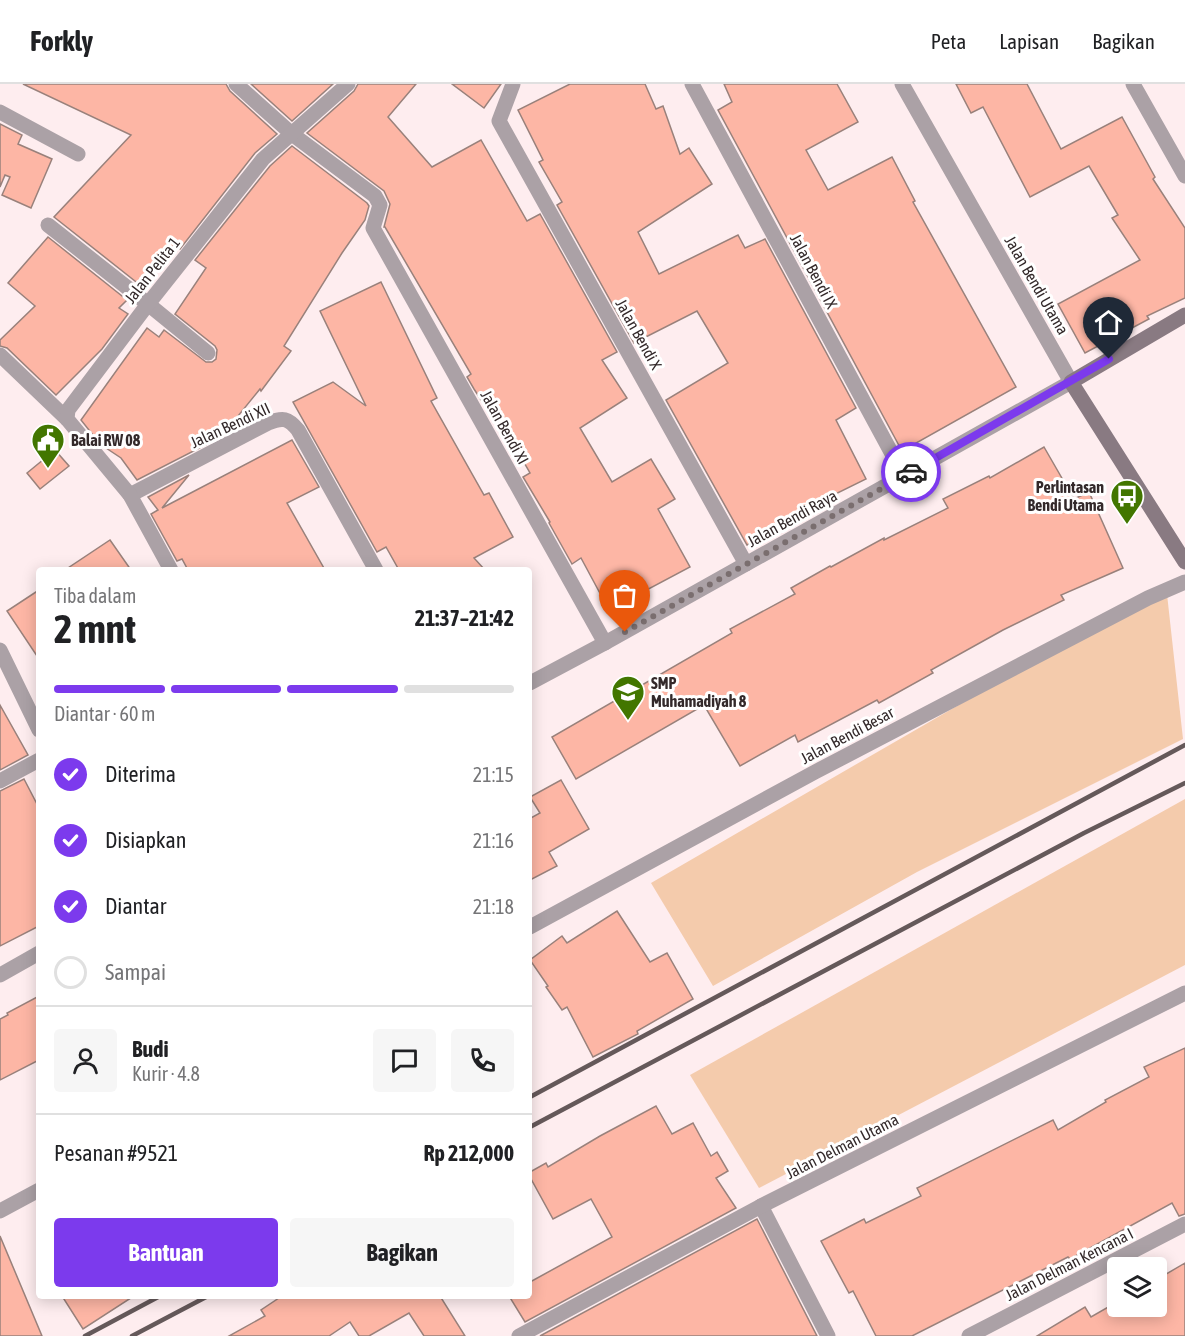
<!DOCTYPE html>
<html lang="id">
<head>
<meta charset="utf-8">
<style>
  body { margin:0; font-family:"Asap Condensed",sans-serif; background:#f6f6f6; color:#202124; height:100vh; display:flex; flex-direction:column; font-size:22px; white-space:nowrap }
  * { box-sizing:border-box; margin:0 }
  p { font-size:20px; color:#757577 }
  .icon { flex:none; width:33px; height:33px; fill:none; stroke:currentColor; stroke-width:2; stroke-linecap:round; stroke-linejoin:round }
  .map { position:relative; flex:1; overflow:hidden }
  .drawer { position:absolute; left:36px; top:483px; width:496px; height:732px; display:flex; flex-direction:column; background:#fff; border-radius:6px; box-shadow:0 3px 15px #0003 }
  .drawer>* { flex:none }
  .controls { position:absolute; left:1107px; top:1173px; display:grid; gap:12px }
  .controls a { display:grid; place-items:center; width:60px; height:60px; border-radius:6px; background:#fff; box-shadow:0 3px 15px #0003; font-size:30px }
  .pin { position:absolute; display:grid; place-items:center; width:51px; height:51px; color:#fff; margin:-62px -26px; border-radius:50% 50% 50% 0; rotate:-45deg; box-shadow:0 0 6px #0007 }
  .pin .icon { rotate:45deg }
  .courier { position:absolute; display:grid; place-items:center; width:60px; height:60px; margin:-30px; border:4px solid #7c3aed; border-radius:50%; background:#fff; color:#222; box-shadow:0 2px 8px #0007 }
  .overview em { font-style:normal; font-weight:700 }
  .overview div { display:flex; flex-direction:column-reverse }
  .overview { display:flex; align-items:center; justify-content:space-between; height:102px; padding:0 18px }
  h1 { font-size:39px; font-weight:700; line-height:45px }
  .bar { display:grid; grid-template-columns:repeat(4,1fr); gap:9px 6px; align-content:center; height:72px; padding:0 18px }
  .bar i { height:8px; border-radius:4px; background:#e0e0e0 }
  .bar .active { background:#7c3aed }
  .bar p { grid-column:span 4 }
  .line { display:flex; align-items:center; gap:15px; padding:0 18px; border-top:2px solid #e0e0e0 }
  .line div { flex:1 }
  .round { display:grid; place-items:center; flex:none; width:63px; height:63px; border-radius:6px; background:#f6f6f6 }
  ol { padding:0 18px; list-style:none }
  li { display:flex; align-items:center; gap:18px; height:66px }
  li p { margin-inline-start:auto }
  li .icon { padding:6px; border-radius:50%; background:#7c3aed; color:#fff; stroke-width:4 }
  li:last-child { color:#757577 }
  li i { width:33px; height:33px; border:3px solid #e0e0e0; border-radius:50% }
  .button { display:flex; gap:12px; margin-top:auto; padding:12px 18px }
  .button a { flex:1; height:69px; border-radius:6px; background:#7c3aed; color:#fff; font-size:24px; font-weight:700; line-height:69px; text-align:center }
  .button a+a { background:#f6f6f6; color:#202124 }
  header { display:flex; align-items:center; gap:36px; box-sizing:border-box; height:84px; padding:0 30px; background:#fff; border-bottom:2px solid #e0e0e0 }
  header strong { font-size:28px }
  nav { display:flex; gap:33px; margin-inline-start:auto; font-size:21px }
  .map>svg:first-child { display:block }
  .green { fill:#f4cbac }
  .building { fill:#fdb6a5; stroke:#99817b; stroke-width:1.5 }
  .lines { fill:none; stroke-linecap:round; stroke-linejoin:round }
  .street { stroke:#aba1a6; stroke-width:15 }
  .secondary { stroke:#897a82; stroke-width:15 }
  .rail { stroke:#65595a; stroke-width:4.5 }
  .done { stroke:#7a6e6f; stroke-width:6; stroke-dasharray:0 10.8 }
  .route { stroke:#7c3aed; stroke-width:8 }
  .labels { text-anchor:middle; stroke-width:6; stroke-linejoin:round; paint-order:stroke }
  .street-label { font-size:16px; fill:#33292a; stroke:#fff }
  .poi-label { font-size:16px; font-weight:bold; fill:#33292a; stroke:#fff; text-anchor:start }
</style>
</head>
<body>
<header>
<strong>Forkly</strong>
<nav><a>Peta</a><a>Lapisan</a><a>Bagikan</a></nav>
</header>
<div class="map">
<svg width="1185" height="1252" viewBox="0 0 1185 1252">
  <rect width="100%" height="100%" fill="#feedef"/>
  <g class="green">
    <path d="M1166,501L1183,655L917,788L713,902L651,799Z"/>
    <path d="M1185,715V881L759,1104L690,991Z"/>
  </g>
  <g class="building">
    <path d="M23,0H226L230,7L277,50L255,69L180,165L174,161L140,201L54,133L131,51Z"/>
    <path d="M251,0H333L292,37Z"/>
    <path d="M358,0H416L388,33L432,83L481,56L527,137L540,130L617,268L602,276L627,314L580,344L612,398L651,375L675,415L658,425L690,483L609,526L581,474L572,480L549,439L550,438L523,393L530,389L490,319L485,322L474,305L467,293L471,290L385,143H384L390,120L384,107L307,49L354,7Z"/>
    <path d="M452,0H501L484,24Z"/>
    <path d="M570,0H645L656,25L663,22L680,70L689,64L712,100L638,148L659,190L738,151L745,164L765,155L856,324L836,336L866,395L799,428L802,433L747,461L666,316L728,279L697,227L634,259L557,121L562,118L539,78L543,76L518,26Z"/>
    <path d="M724,0H837L858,38L806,66L828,106L892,73L915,117L913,118L1016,303L902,367L718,26L732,18Z"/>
    <path d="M956,0H1027L1061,65L1122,33L1155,93L1153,95L1185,144V214L1147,232L1149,235L1085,269L1058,220L1140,176L1112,134L1118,131L1089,82L1030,113L983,23L971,29Z"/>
    <path d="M0,40L22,51L18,60L52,75L31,124L2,111L10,93L5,91L0,103Z"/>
    <path d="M292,62L367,119L369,122L365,136L342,169L284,262L291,267L261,307L260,305L221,353L137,396L121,374L100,360L81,336L147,244L159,253L164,246L206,278H212L216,275L217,266L215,262L175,230L206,184L195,176L270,82Z"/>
    <path d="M48,153L127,216L119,224L128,230L102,265L56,311L7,264L0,262V256L35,222L8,199Z"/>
    <path d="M381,198L437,314L431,317L484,411L489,409L513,453L474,474L485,486H399L386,463L377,468L293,318L333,298L366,322L320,227Z"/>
    <path d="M292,356L319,403L287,419L325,486H188L182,475L177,477L151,430L158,426L148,413L189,391L162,424Z"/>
    <path d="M1044,363L1074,415L1089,408L1123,484L1061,511L1064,516L1003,546L931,586L933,589L879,619L877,616L798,658L795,651L740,682L704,621L576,695L552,653L732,549L730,545L795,510L791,504L830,482L831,483L884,454V456L948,424L943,415L989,392L990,394Z"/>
    <path d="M55,366L69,382L40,405L27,389Z"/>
    <path d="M110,456L131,486H65Z"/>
    <path d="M39,506V575L7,527Z"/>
    <path d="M0,621L28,671L0,686Z"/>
    <path d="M24,695L39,724V842L0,862V707Z"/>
    <path d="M561,696L589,745L549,768L557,782L530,796V732L531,734L540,729L530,713Z"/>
    <path d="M617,827L650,878L667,869L693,915L637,947L638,950L593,973L567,923L562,926L546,903L548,902L530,876L562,852L567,859Z"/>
    <path d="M39,912V976L0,996V935L8,931L7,929Z"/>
    <path d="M1185,964V1130L1179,1132L1172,1119L1070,1175L1068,1173L912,1252H876L853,1207L849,1209L821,1157L864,1135L866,1139L921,1112L917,1104L1053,1036L1058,1046L1106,1018L1105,1016L1149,993L1144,983Z"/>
    <path d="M656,1022L672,1050L693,1039L711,1072L717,1068L728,1087L716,1094L736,1124L525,1238L509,1212H530V1198L612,1153L591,1115L553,1135L530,1093V1088L546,1079L548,1083L600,1052Z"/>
    <path d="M757,1135L817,1252H540Z"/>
    <path d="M0,1152L42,1252H0Z"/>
    <path d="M1185,1179V1252H1037L1085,1223L1091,1233L1110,1222H1156V1196Z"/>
    <path d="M62,1212H134L83,1245Z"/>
    <path d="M282,1212H440L465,1252H424L409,1229L369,1252H359L350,1238L329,1252H229L265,1232L261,1226Z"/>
  </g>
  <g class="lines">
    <g class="street">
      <path d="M236,0L292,50L375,112L380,121L373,144L605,559"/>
      <path d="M513,0L499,37L746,480"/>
      <path d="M692,0L904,392"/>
      <path d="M1133,0L1185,92"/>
      <path d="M0,28L78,70"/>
      <path d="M48,141L148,220L208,269"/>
      <path d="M0,271L67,335"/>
      <path d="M130,411L268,339C283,333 288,334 298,346L376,486"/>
      <path d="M171,486L130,411L67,335L68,326L148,220L263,75L348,0"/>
      <path d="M0,566L39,646"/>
      <path d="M530,599L605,559L1071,298L902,0"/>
      <path d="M0,697L39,676"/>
      <path d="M530,843L815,688L1148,514L1185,498"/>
      <path d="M0,891L39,869"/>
      <path d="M761,1122L828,1252"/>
      <path d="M0,1127L39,1106"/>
      <path d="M519,1252L761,1122L1185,909"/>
      <path d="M969,1252L1185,1140"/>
    </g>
    <path class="secondary" d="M1185,231L1071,298L1185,478"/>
    <g class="rail">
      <path d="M530,1013L1185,661"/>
      <path d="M530,1043L1084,749L1185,699"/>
      <path d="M85,1252L160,1212"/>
      <path d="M132,1252L208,1212"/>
    </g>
  </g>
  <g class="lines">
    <path class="done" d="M625,548L911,388"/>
    <path class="route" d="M911,388L1109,275"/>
  </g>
  <defs>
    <symbol id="civic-pin" viewBox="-11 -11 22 30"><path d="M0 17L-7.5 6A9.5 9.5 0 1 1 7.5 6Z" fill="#427600" stroke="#fff"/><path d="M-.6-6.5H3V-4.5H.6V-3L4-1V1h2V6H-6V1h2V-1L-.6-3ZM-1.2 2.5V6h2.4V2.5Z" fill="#fff"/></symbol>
    <symbol id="bus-pin" viewBox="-11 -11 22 30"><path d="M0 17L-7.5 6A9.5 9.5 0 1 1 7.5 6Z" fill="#427600" stroke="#fff"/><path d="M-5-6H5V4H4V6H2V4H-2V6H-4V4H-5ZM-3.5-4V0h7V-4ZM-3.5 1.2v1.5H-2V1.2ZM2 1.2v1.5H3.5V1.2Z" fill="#fff"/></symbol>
    <symbol id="school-pin" viewBox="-11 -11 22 30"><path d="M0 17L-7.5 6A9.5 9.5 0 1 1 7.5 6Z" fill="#427600" stroke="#fff"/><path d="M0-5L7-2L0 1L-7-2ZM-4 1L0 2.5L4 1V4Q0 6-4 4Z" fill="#fff"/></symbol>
  </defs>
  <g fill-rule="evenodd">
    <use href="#civic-pin" x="29" y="337" width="38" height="52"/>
    <use href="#bus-pin" x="1108" y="393" width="38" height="52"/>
    <use href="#school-pin" x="609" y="589" width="38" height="52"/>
  </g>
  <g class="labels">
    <g class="street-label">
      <text transform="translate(152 186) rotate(-52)" y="6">Jalan Pelita 1</text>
      <text transform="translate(814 187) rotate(62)" y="6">Jalan Bendi IX</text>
      <text transform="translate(1037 201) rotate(60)" y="6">Jalan Bendi Utama</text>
      <text transform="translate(639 250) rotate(61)" y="6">Jalan Bendi X</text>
      <text transform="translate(230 341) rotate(-25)" y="6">Jalan Bendi XII</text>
      <text transform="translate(505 343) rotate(61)" y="6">Jalan Bendi XI</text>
      <text transform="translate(792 434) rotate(-29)" y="6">Jalan Bendi Raya</text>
      <text transform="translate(847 651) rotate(-28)" y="6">Jalan Bendi Besar</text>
      <text transform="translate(842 1062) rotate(-27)" y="6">Jalan Delman Utama</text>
      <text transform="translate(1069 1180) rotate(-27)" y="6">Jalan Delman Kencana I</text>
    </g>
    <g class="poi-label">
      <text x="71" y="362">Balai RW 08</text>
      <text x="1104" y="409" text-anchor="end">Perlintasan<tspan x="1104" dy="18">Bendi Utama</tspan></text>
      <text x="651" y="605">SMP<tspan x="651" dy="18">Muhamadiyah 8</tspan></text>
    </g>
  </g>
</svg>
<div class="controls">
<a><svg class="icon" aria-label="layers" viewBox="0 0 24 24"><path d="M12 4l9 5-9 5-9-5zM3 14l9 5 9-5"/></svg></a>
</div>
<div class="pin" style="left:625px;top:548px;background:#ea580c"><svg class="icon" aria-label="bag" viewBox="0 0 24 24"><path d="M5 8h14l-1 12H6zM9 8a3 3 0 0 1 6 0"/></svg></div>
<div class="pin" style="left:1109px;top:275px;background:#1f2937"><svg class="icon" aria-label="home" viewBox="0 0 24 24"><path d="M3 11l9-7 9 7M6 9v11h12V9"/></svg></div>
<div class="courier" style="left:911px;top:388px"><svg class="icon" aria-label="car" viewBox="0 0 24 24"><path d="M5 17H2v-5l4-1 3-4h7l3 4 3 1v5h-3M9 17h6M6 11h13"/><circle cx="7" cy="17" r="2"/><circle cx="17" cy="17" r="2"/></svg></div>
<section class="drawer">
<div class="overview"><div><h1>2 mnt</h1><p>Tiba dalam</p></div><em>21:37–21:42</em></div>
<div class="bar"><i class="active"></i><i class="active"></i><i class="active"></i><i></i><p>Diantar · 60 m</p></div>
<ol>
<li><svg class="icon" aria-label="check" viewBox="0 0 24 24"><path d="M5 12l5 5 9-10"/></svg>Diterima<p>21:15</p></li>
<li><svg class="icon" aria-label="check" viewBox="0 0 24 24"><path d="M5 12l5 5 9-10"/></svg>Disiapkan<p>21:16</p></li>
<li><svg class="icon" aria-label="check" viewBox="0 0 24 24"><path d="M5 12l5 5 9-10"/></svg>Diantar<p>21:18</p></li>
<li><i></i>Sampai</li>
</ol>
<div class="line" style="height:108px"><a class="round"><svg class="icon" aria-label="person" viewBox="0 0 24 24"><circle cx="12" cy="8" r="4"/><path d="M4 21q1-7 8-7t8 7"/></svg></a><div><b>Budi</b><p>Kurir · 4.8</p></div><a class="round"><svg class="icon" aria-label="chat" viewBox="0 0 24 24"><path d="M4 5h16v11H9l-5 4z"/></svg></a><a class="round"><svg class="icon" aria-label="phone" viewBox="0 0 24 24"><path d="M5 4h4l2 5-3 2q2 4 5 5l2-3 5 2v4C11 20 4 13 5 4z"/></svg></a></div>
<div class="line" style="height:78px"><div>Pesanan #9521</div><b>Rp 212,000</b></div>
<div class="button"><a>Bantuan</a><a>Bagikan</a></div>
</section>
</div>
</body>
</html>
